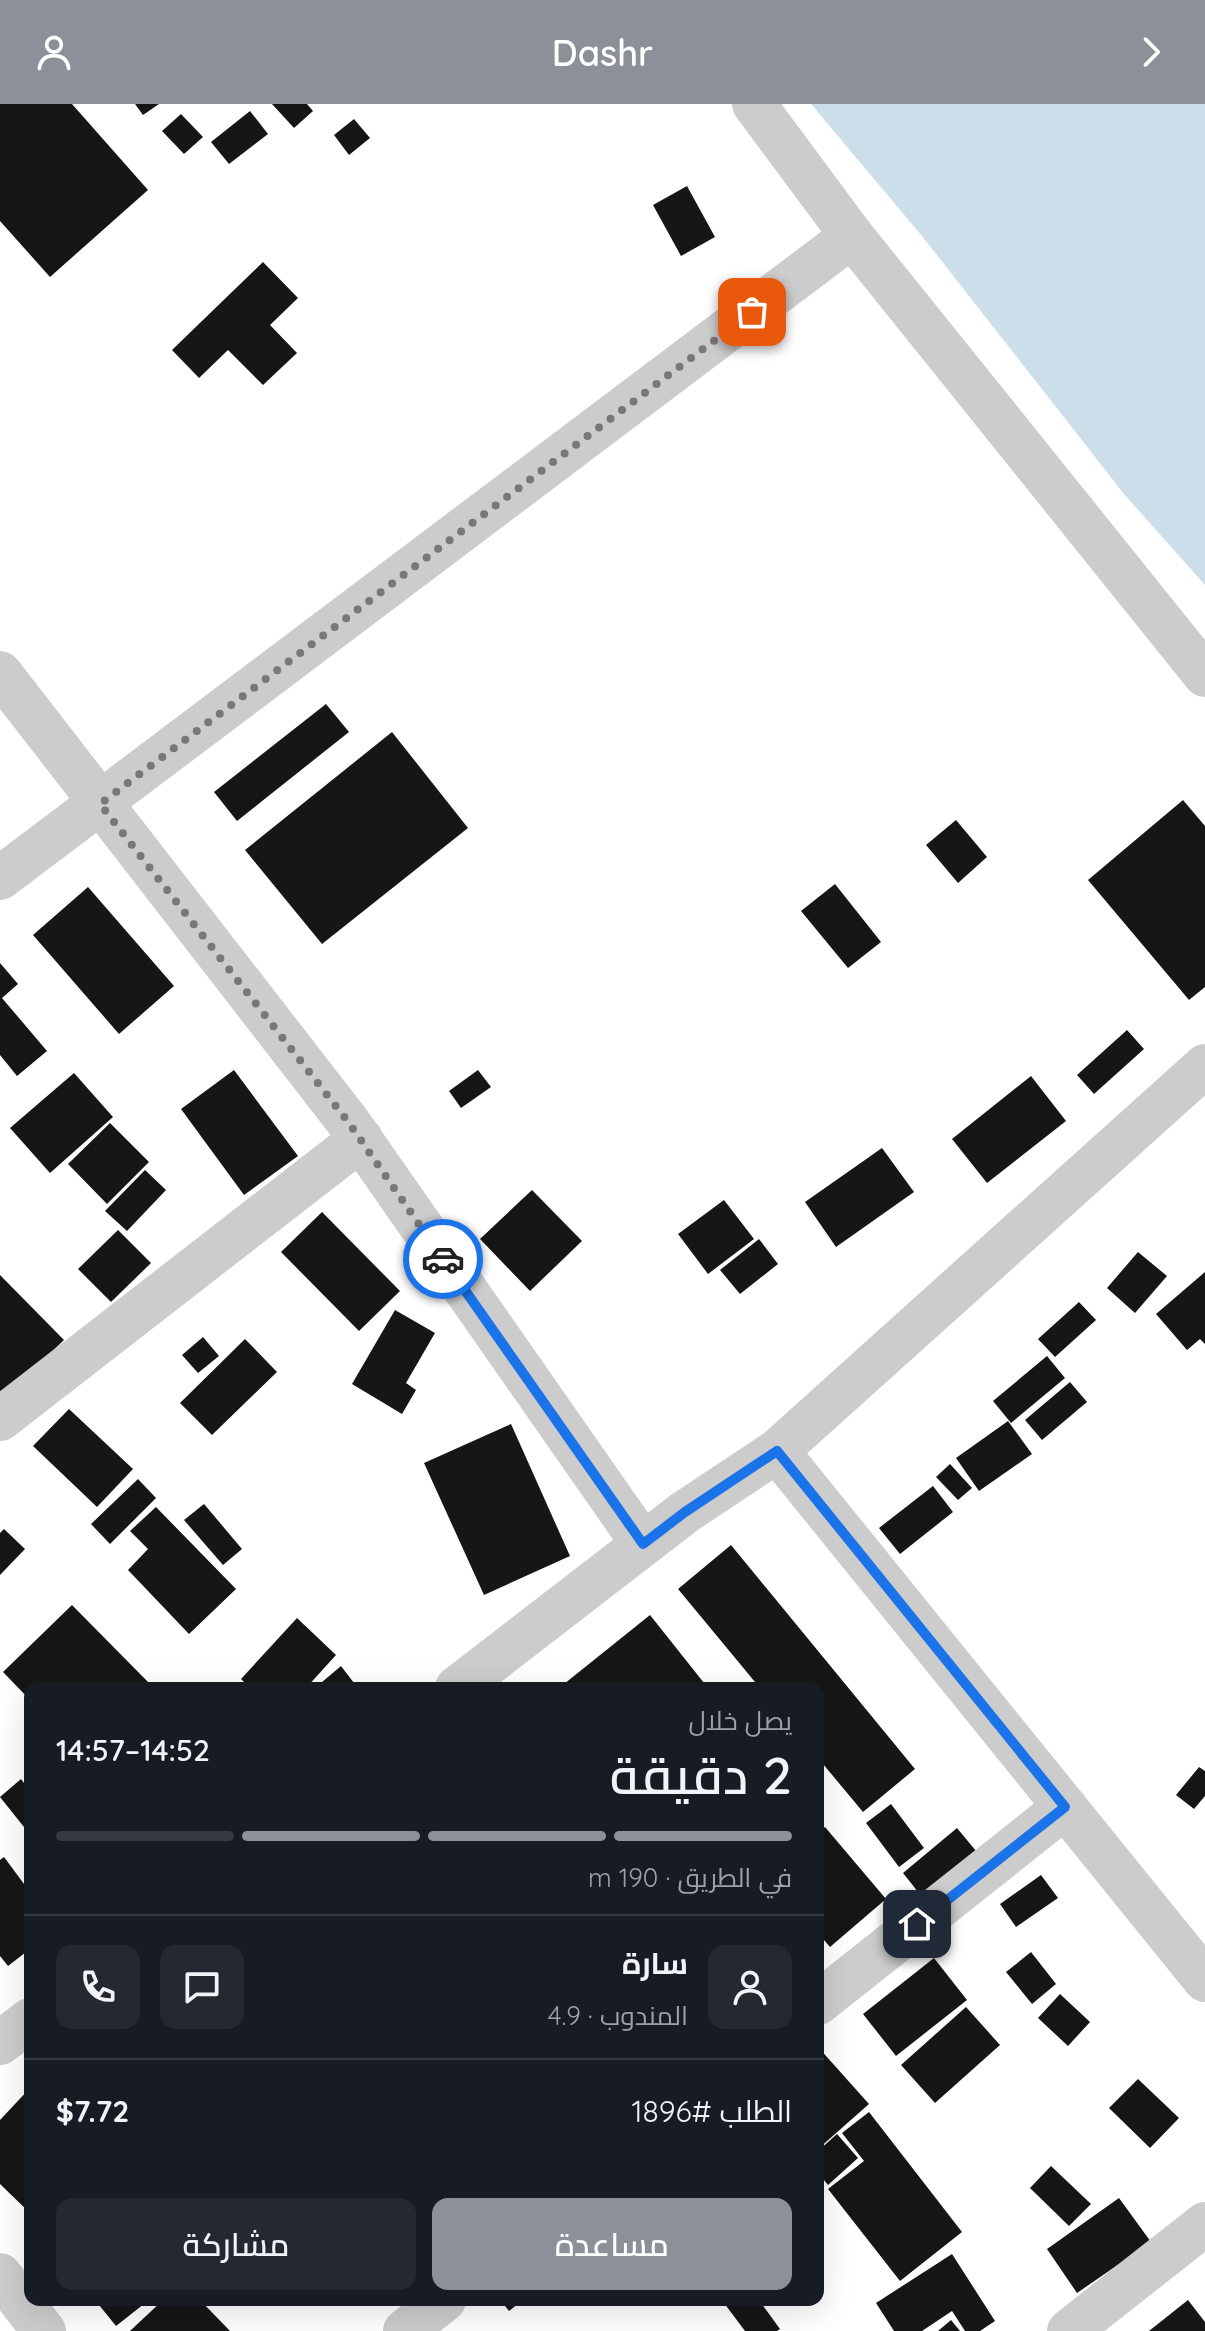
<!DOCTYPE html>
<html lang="ar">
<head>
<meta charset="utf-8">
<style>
  body { margin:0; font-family:Quicksand,Cairo,sans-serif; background:#242831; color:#f1f3f6; direction:rtl; height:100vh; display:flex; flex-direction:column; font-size:30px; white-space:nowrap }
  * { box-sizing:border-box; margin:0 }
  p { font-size:26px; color:#9ea1a6 }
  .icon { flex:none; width:44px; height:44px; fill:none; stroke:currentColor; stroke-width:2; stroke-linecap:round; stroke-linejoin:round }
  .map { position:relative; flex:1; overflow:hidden; direction:ltr }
  .sheet { position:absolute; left:24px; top:1578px; width:800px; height:624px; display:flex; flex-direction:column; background:#171b24; border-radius:16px; box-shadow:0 8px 32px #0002; direction:rtl }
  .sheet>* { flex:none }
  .pin { position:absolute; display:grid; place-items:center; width:68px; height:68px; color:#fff; margin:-34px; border-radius:16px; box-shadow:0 4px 12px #0006 }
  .courier { position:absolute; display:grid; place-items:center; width:80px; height:80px; margin:-40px; border:6px solid #1a73e8; border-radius:50%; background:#fff; color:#222; box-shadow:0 2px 10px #0007 }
  .summary em { font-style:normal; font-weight:600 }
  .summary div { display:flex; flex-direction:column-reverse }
  .summary { display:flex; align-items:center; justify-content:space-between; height:136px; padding:0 32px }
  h1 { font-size:52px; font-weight:600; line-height:60px }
  .bar { display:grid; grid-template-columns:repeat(4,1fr); gap:12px 8px; align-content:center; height:96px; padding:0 32px }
  .bar i { height:10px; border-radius:6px; background:#363941 }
  .bar .active { background:#8c9099 }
  .bar p { grid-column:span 4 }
  .line { display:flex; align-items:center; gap:20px; padding:0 32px; border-top:2px solid #363941 }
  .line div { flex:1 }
  .round { display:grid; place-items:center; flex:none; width:84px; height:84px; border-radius:16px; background:#242831 }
  .primary-button { display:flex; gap:16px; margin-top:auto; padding:16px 32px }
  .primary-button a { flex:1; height:92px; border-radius:16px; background:#8c9099; color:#fff; font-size:32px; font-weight:600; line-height:92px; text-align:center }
  .primary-button a+a { background:#242831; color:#f1f3f6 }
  header { display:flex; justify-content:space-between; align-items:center; height:104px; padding:0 32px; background:#8c9099; color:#fff; font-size:36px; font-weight:600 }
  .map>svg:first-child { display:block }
  .water { fill:#cbdee9 }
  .building { fill:#161616 }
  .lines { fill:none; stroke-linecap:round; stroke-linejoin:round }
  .minor { stroke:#ccc; stroke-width:44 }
  .done { stroke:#787878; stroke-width:8; stroke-dasharray:0 14.4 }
  .route { stroke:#1a73e8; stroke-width:10 }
</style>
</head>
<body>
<header><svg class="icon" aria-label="forward" viewBox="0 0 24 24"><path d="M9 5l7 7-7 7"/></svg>Dashr<svg class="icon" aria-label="person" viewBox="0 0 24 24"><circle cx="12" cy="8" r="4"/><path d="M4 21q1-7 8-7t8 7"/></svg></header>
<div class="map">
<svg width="1205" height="2227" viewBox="0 0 1205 2227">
  <rect width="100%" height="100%" fill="#fff"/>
  <path class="water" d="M811,0H1205V481L1124,390L922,132Z"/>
  <g class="building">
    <path d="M0,0H72L148,86L50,173L0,117Z"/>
    <path d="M135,0H159L143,11Z"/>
    <path d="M272,0H307L313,7L294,24Z"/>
    <path d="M250,7L268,30L229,60L211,38Z"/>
    <path d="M181,10L203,33L184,50L162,27Z"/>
    <path d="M354,15L370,34L349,51L334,31Z"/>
    <path d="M687,82L715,133L681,152L653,101Z"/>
    <path d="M263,158L298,194L270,221L297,249L263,281L228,246L199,274L172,246Z"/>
    <path d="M326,600L349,628L237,717L214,688Z"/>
    <path d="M392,628L468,724L322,840L245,746Z"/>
    <path d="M1183,696L1205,722V883L1189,896L1088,776Z"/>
    <path d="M956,716L987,753L958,779L926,741Z"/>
    <path d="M835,780L881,838L848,864L801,807Z"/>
    <path d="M88,783L174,882L119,930L33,831Z"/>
    <path d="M0,859L18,880L2,894L47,947L17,972L0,951Z"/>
    <path d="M1127,926L1144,945L1094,990L1077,971Z"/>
    <path d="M234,966L298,1052L244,1091L181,1005Z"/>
    <path d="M478,966L491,983L461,1004L449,987Z"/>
    <path d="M74,969L113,1013L50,1069L10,1024Z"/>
    <path d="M1031,972L1066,1017L987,1079L952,1035Z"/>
    <path d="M110,1019L149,1058L107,1100L68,1060Z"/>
    <path d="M882,1044L914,1088L836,1143L805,1098Z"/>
    <path d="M145,1066L166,1086L127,1127L105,1107Z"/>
    <path d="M532,1086L582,1137L530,1187L480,1135Z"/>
    <path d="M724,1096L754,1135L708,1170L678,1130Z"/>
    <path d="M322,1108L400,1187L359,1227L281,1148Z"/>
    <path d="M118,1126L151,1159L111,1198L78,1165Z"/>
    <path d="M759,1135L778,1160L740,1190L720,1166Z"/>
    <path d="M1138,1148L1167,1172L1135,1209L1107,1184Z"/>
    <path d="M1205,1168V1240L1200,1235L1187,1246L1156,1210Z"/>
    <path d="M0,1171L64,1236L5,1292L0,1287Z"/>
    <path d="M1079,1198L1096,1216L1055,1253L1038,1235Z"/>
    <path d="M395,1206L435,1229L406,1279L416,1286L402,1310L352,1280Z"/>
    <path d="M203,1233L219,1252L198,1269L182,1251Z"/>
    <path d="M245,1235L277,1268L212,1331L180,1299Z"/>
    <path d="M1047,1252L1065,1274L1011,1319L993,1297Z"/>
    <path d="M1070,1278L1087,1298L1042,1336L1025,1316Z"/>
    <path d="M69,1305L133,1365L97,1403L33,1342Z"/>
    <path d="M1008,1317L1032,1350L979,1387L956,1354Z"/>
    <path d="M511,1320L570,1452L484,1491L424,1359Z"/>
    <path d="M950,1360L972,1384L958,1396L936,1373Z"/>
    <path d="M138,1375L156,1394L110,1440L91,1420Z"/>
    <path d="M933,1382L953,1408L900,1450L879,1424Z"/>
    <path d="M204,1400L242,1445L223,1461L184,1416Z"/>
    <path d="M156,1403L236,1485L189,1530L128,1466L148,1445L130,1427Z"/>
    <path d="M4,1425L25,1445L0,1471V1429Z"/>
    <path d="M731,1441L915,1665L863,1708L818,1654V1584H760L678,1485Z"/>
    <path d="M72,1501L148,1578L142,1584H30V1596L3,1568Z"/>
    <path d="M650,1511L708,1584H559Z"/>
    <path d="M297,1514L336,1551L306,1584H250L241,1575Z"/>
    <path d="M341,1562L354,1579L347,1584H315Z"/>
    <path d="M1199,1663L1205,1667V1692L1194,1705L1176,1691Z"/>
    <path d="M21,1675L30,1687V1726L28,1728L0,1693Z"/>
    <path d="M891,1700L924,1744L899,1763L866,1719Z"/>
    <path d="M825,1723L886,1795L830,1843L818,1829V1729Z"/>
    <path d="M957,1724L981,1753L926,1798L903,1769Z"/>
    <path d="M4,1753L30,1788V1845L8,1862L0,1852V1756Z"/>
    <path d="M1041,1771L1058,1794L1016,1823L1000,1800Z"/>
    <path d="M1031,1848L1056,1880L1032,1900L1006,1868Z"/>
    <path d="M934,1854L967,1896L896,1952L863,1910Z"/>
    <path d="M1060,1890L1090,1918L1068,1942L1038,1914Z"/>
    <path d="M966,1903L1000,1941L935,1999L901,1961Z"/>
    <path d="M818,1943L869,2000L818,2045Z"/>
    <path d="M1138,1975L1179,2014L1150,2044L1109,2004Z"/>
    <path d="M30,1984V2109L0,2080V2016Z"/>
    <path d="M869,2008L962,2128L900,2177L828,2085L864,2057L842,2029Z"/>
    <path d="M837,2030L858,2054L828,2081L818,2069V2047Z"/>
    <path d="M1051,2062L1091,2100L1069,2122L1030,2084Z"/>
    <path d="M1119,2094L1151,2138L1077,2189L1047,2145Z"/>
    <path d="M952,2150L995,2217L980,2227H965L952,2207L922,2227H894L876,2199Z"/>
    <path d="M95,2196H149L116,2222Z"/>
    <path d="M163,2196H200L230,2227H130Z"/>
    <path d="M500,2196H523L509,2207Z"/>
    <path d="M728,2196H759L780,2225L777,2227H745L724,2199Z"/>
    <path d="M1188,2196L1205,2218V2227H1149Z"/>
    <path d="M951,2216L960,2227H938Z"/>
  </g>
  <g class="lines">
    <g class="minor">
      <path d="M754,0L852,132L1205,571"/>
      <path d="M0,569L349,1019L643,1440"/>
      <path d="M0,774L852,132"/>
      <path d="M0,1315L361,1035"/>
      <path d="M777,1347L1205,1876"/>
      <path d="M457,1584L685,1408L777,1347L1205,962"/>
      <path d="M818,1899L1065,1703"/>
      <path d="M0,1939L30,1916"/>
      <path d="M0,2171L44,2227"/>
      <path d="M405,2227L444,2196"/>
      <path d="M1069,2227L1205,2120"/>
    </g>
  </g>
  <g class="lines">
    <path class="done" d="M443,1155L349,1019L100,700L752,208"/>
    <path class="route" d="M443,1155L643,1440L685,1408L777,1347L1065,1703L917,1820"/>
  </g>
</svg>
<div class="pin" style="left:752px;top:208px;background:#ea580c"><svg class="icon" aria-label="bag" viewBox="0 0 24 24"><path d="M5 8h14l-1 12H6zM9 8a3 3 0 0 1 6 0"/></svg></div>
<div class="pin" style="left:917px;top:1820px;background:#1f2937"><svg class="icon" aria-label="home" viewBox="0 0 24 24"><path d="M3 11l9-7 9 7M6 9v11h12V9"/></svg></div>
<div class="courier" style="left:443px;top:1155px"><svg class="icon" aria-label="car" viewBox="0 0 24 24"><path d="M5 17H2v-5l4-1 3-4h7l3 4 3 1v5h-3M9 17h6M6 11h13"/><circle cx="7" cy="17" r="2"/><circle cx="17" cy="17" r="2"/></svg></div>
<section class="sheet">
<div class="summary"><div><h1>2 دقيقة</h1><p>يصل خلال</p></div><em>14:52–14:57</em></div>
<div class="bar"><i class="active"></i><i class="active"></i><i class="active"></i><i></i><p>في الطريق · 190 m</p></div>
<div class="line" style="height:144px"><a class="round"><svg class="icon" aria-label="person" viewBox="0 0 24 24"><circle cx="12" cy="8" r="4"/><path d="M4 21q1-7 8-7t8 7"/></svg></a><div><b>سارة</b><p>المندوب · 4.9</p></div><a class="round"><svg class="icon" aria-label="chat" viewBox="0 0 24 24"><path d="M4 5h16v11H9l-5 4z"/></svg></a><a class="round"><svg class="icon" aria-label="phone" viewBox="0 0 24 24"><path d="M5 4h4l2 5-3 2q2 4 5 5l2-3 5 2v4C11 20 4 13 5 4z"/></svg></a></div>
<div class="line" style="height:104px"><div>الطلب #1896</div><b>$7.72</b></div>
<div class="primary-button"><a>مساعدة</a><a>مشاركة</a></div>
</section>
</div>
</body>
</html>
